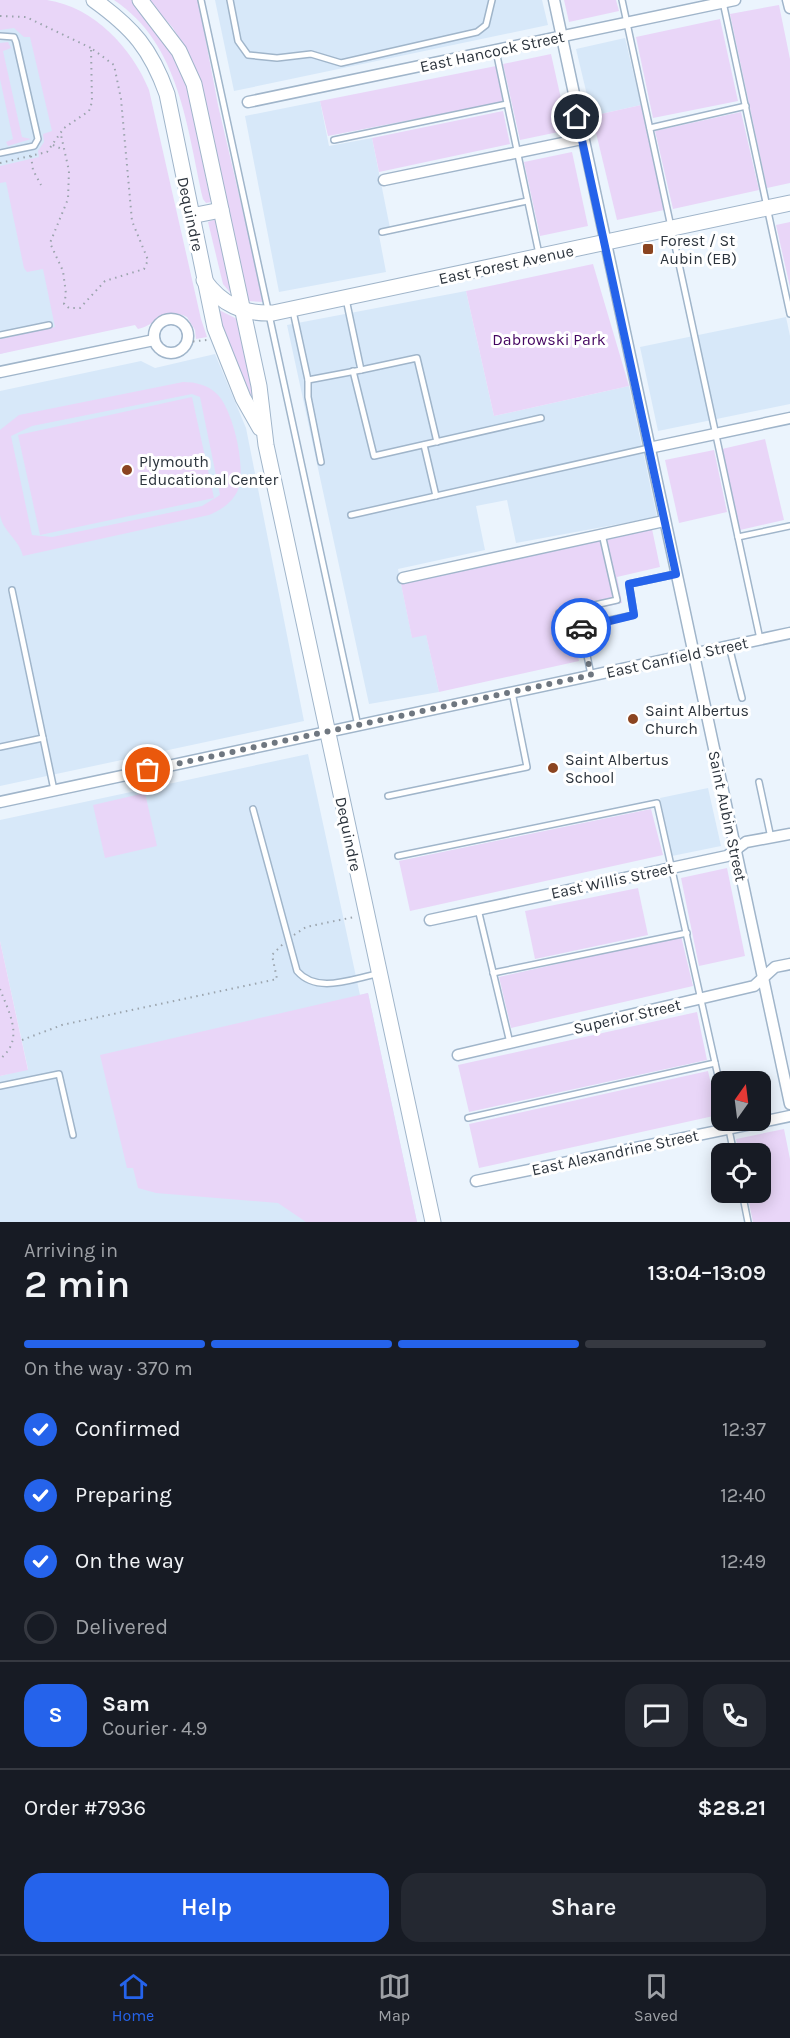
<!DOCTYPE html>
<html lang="en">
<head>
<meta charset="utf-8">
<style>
  body { margin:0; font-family:Karla,sans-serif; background:#242831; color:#f1f3f6; height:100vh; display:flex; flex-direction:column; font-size:22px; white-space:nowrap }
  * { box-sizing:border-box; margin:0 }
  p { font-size:20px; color:#9ea1a6 }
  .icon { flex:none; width:33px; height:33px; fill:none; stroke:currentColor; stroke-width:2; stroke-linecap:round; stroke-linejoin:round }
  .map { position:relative; height:1222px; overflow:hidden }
  .panel { display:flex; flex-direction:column; background:#171b24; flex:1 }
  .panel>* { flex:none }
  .needle { width:39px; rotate:14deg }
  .tools { position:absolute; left:711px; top:1071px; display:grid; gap:12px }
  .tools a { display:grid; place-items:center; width:60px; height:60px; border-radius:12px; background:#171b24; box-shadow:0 3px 15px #0003; font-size:30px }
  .pin { position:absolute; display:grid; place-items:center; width:51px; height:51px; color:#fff; margin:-26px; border:3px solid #fff; border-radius:50%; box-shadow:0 2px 6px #0007 }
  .courier { position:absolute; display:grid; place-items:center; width:60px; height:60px; margin:-30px; border:4px solid #2563eb; border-radius:50%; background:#fff; color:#222; box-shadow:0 2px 8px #0007 }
  .head em { font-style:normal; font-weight:600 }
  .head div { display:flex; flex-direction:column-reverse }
  .head { display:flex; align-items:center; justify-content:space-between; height:102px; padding:0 24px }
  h1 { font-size:39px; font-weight:600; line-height:45px }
  .bar { display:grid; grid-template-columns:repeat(4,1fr); gap:9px 6px; align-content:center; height:72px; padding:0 24px }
  .bar i { height:8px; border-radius:4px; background:#363941 }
  .bar .active { background:#2563eb }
  .bar p { grid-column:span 4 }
  .line { display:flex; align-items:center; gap:15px; padding:0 24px; border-top:2px solid #363941 }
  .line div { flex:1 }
  .round { display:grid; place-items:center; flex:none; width:63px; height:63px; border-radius:18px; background:#242831 }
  ol { padding:0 24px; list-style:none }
  li { display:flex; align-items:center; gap:18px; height:66px }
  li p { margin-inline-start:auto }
  li .icon { padding:6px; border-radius:50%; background:#2563eb; color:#fff; stroke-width:4 }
  li:last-child { color:#9ea1a6 }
  li i { width:33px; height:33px; border:3px solid #363941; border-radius:50% }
  .primary-button { display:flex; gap:12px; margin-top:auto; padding:12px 24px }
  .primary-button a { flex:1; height:69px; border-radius:18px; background:#2563eb; color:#fff; font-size:24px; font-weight:600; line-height:69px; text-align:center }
  .primary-button a+a { background:#242831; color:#f1f3f6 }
  .menu { display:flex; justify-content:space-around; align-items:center; height:84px; border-top:2px solid #363941; background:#171b24; font-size:16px; color:#9ea1a6 }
  .menu a { display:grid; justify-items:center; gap:3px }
  .menu .active { color:#2563eb }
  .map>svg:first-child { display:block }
  .built { fill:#d7e8f9 }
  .green { fill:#e9d6f8; fill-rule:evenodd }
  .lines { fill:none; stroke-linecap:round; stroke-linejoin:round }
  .lane-casing { stroke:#a0b5ca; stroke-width:8 }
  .street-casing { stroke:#a0b5ca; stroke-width:13 }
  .secondary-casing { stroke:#a0b5ca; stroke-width:17 }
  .path { stroke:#9ba4ad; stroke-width:2; stroke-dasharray:1.5 4.5; stroke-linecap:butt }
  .lane { stroke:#fff; stroke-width:5 }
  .street { stroke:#fff; stroke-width:10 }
  .secondary { stroke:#fff; stroke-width:15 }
  .done { stroke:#6f7780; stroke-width:6; stroke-dasharray:0 10.8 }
  .route { stroke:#2563eb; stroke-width:8 }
  .poi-dot { fill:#8b4420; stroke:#fff; stroke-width:2 }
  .labels { text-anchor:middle; stroke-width:6; stroke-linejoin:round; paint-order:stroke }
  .street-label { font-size:16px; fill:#2c343d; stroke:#fff }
  .poi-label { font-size:16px; fill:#2c343d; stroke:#fff; text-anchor:start }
  .park-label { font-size:16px; fill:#440661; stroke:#fff }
</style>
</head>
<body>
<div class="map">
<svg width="790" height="1222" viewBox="0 0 790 1222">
  <rect width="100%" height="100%" fill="#ebf4fd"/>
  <g class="built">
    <path d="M215,0H542L548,25L234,91Z"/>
    <path d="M16,5L188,303L0,354V6Z"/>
    <path d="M625,38L641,105L592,116L576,49Z"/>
    <path d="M320,101L329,146L372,138L390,228L378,230L386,272L279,292L245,116Z"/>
    <path d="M466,291L494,416L629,386L657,517L516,543L507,500L476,506L485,550L398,569L412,637L426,634L439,692L369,704L287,325Z"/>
    <path d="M786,317L790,336V404L658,431L640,347Z"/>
    <path d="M215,354L246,428L304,721L0,786V391L141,361L155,368Z"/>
    <path d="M308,754L360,995L368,993L417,1222H0V1076L28,1069L0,941V820Z"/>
    <path d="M708,788L721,846L672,856L660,798Z"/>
  </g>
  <g class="green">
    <path d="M0,0C15,0 32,0 47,0C94,7 132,48 149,90L201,319L207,337L196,339L195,330L187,317C164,305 157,325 138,329L135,325L0,354V339L55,327L43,269L27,272L24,268L6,182L0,183V166L39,157L38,151L44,142L43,134L52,131L30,37H24L14,28L0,30Z"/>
    <path d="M114,0H132L159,31L185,79L211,202L206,203L203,199C187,128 180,44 114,0Z"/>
    <path d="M148,0H198L218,105L264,302L247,301L187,52L173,28Z"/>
    <path d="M564,0H616L619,11L569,22Z"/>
    <path d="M779,5L790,59V183L767,188L730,14Z"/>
    <path d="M720,19L738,101L653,118L636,37Z"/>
    <path d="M8,42L11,48L3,51L22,137L31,139L8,146L6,142L13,139L0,79V43Z"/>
    <path d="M551,54L568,130L520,140L503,64Z"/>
    <path d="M496,66L503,102L328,136L320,101Z"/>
    <path d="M641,105L664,210L617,220L592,116Z"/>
    <path d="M503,111L510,144L379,172L372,138Z"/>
    <path d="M741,112L759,190L673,209L655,131Z"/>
    <path d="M572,152L588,226L540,236L524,162Z"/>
    <path d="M216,219L233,296L223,284L208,222Z"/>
    <path d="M790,222V287L776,225Z"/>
    <path d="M593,264L629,386L494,416L466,291Z"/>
    <path d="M217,309L239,320L255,404L225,336Z"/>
    <path d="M183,382C196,382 208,385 217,394C233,409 248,472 237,492C231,503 221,510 209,515L23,556C19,539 3,532 0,515C0,492 0,454 0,430L19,415ZM192,394L200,397L220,495L202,506L52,537L32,535L11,436L32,426Z"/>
    <path d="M192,397L214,498L40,535L18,435Z"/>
    <path d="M765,439L784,520L740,530L722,449Z"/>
    <path d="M714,450L727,512L679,523L665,460Z"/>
    <path d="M652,529L660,567L617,577L622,603L569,615L579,661L439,692L426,635L412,638L401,584Z"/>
    <path d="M145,793L157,846L105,858L93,805Z"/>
    <path d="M651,809L663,855L410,911L399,861Z"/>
    <path d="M727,868L745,956L699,966L681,878Z"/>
    <path d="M638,888L648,935L535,959L525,911Z"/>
    <path d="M681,936L693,986L511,1028L499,977Z"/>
    <path d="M0,941L28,1070L0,1076Z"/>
    <path d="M368,993L417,1222H306L278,1203L156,1193L138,1188L133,1168H127L100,1055Z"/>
    <path d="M697,1012L707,1060L469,1112L458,1065Z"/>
    <path d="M708,1071L718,1115L479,1168L469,1124Z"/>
    <path d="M784,1129L790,1159V1222H753L747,1193L760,1192V1154L739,1153L736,1139Z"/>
  </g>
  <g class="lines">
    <defs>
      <g id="lane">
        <path d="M201,0L358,726"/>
        <path d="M230,0L238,41L248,55L277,58L311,54L341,63L477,32L486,25L492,0"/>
        <path d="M622,0L760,639"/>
        <path d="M723,2L790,314"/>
        <path d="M0,36L14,37L16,42L38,139L34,146L0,153"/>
        <path d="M496,51L539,254"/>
        <path d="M650,128L746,106"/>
        <path d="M334,140L507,104"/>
        <path d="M382,232L527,201"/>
        <path d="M293,311L308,380L361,370L346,299"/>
        <path d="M0,335L49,325"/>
        <path d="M361,370L417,358L437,442"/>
        <path d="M353,371L374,456L541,418"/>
        <path d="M308,380V397L321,462"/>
        <path d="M424,445L436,496"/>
        <path d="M351,515L649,448"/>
        <path d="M738,537L790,526"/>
        <path d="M12,590L54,790"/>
        <path d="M559,613L617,600L602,534"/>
        <path d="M729,646L742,698"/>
        <path d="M591,675L581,626L634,615L629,584L676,574"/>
        <path d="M0,747L43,738"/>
        <path d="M759,782L771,838"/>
        <path d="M388,796L527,767L512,692"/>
        <path d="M253,809L297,971C317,994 351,979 377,974"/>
        <path d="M398,856L657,803L722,1094"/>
        <path d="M478,909L510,1043"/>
        <path d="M493,973L687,933"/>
        <path d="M0,1086L59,1074L73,1135"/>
        <path d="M468,1118L715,1063"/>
        <path d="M727,1120L734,1154"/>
        <path d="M742,1192L748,1222"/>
      </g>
      <g id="street">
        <path d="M554,0L790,1104"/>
        <path d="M788,0L790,8"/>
        <path d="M248,102L735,0"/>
        <path d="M384,180L582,139"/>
        <circle cx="171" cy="336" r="17"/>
        <path d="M0,372L154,340"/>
        <path d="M649,448L790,418"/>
        <path d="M403,578L664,521"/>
        <path d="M0,802L790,633"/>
        <path d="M430,920L727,856L746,842L790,834"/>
        <path d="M458,1055L754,986L775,967L790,964"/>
        <path d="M476,1181L790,1116"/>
      </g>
      <g id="secondary">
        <path d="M94,0C133,28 151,49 167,94L215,328L243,398L260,428"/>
        <path d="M140,0L179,51L194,84L259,386L266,445L433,1222"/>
        <path d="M191,216L221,210"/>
        <path d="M204,280C222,305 243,314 273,313L790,203"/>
      </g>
    </defs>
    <use href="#lane" class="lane-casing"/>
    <use href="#street" class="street-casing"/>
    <use href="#secondary" class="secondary-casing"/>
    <g class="path">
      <path d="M0,16L26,17L91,48"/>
      <path d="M53,145L64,150"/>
      <path d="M31,156L33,170L41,185"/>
      <path d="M0,163L47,152L64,128L89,111L92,102L91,48L114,65L121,99L132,221L148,260L144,269L105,281L80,308H69L64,304L66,294L63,271L50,243L68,199L69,171L61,135"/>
      <path d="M187,342L207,340"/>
      <path d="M294,935L306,927L354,917"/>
      <path d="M0,989C9,1013 25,1039 0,1059"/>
      <path d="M22,1040L62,1025L277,979L272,955L283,944"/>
    </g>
    <use href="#lane" class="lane"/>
    <use href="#street" class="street"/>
    <use href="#secondary" class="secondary"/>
  </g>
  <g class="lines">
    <path class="done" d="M148,770L591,675L581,628"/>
    <path class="route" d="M577,117L676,574L629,584L634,615L581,628"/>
  </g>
  <g class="poi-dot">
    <rect x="642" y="243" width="12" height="12" rx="3"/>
    <circle cx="127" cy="470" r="6"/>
    <circle cx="633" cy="719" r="6"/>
    <circle cx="553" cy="768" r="6"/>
  </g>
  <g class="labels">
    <g class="street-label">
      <text transform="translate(492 51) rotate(-12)" y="6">East Hancock Street</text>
      <text transform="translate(191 214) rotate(78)" y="6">Dequindre</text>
      <text transform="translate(506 264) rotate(-12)" y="6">East Forest Avenue</text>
      <text transform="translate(677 657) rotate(-12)" y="6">East Canfield Street</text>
      <text transform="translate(728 816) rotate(78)" y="6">Saint Aubin Street</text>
      <text transform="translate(349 834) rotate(78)" y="6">Dequindre</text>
      <text transform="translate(612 880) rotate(-12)" y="6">East Willis Street</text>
      <text transform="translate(627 1016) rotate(-13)" y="6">Superior Street</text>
      <text transform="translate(615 1152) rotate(-12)" y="6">East Alexandrine Street</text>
    </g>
    <g class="poi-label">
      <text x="660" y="246">Forest / St<tspan x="660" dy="18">Aubin (EB)</tspan></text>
      <text x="139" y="467">Plymouth<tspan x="139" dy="18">Educational Center</tspan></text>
      <text x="645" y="716">Saint Albertus<tspan x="645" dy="18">Church</tspan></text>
      <text x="565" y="765">Saint Albertus<tspan x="565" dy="18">School</tspan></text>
    </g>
    <g class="park-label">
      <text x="549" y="345">Dabrowski Park</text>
    </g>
  </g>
</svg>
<div class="tools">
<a><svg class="needle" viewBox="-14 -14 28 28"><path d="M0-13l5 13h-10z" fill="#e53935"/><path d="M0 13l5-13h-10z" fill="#9ea1a6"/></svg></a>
<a><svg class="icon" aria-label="locate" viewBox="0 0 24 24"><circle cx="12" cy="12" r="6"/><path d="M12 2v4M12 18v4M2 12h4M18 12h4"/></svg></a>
</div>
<div class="pin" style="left:148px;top:770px;background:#ea580c"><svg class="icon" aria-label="bag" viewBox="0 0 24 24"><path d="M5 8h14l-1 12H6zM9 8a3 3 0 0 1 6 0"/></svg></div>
<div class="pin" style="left:577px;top:117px;background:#1f2937"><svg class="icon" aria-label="home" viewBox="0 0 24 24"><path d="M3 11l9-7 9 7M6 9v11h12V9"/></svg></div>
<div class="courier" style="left:581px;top:628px"><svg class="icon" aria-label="car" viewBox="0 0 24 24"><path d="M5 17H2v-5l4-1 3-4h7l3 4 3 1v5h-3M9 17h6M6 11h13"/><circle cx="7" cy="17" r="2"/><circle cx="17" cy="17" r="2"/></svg></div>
</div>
<section class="panel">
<div class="head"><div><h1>2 min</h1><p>Arriving in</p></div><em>13:04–13:09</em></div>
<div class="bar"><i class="active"></i><i class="active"></i><i class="active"></i><i></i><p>On the way · 370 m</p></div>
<ol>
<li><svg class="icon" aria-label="check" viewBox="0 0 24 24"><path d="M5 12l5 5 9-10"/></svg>Confirmed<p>12:37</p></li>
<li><svg class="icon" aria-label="check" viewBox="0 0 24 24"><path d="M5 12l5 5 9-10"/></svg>Preparing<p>12:40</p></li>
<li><svg class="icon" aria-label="check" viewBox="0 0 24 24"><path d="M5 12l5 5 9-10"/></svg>On the way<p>12:49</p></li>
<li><i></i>Delivered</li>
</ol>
<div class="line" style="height:108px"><b class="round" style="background:#2563eb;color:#fff">S</b><div><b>Sam</b><p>Courier · 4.9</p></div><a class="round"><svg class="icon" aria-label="chat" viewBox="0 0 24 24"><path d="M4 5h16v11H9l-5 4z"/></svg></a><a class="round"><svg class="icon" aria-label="phone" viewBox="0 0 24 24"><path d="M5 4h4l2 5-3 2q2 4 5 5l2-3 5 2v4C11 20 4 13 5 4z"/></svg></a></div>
<div class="line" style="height:78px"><div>Order #7936</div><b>$28.21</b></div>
<div class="primary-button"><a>Help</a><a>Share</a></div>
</section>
<nav class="menu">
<a class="active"><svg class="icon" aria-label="home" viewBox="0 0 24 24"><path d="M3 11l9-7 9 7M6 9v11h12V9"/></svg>Home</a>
<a><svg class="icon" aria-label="map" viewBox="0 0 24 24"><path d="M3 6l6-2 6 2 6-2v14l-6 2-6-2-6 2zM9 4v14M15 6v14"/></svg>Map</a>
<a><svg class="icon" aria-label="saved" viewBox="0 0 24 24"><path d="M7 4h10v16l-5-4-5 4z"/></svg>Saved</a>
</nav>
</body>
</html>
